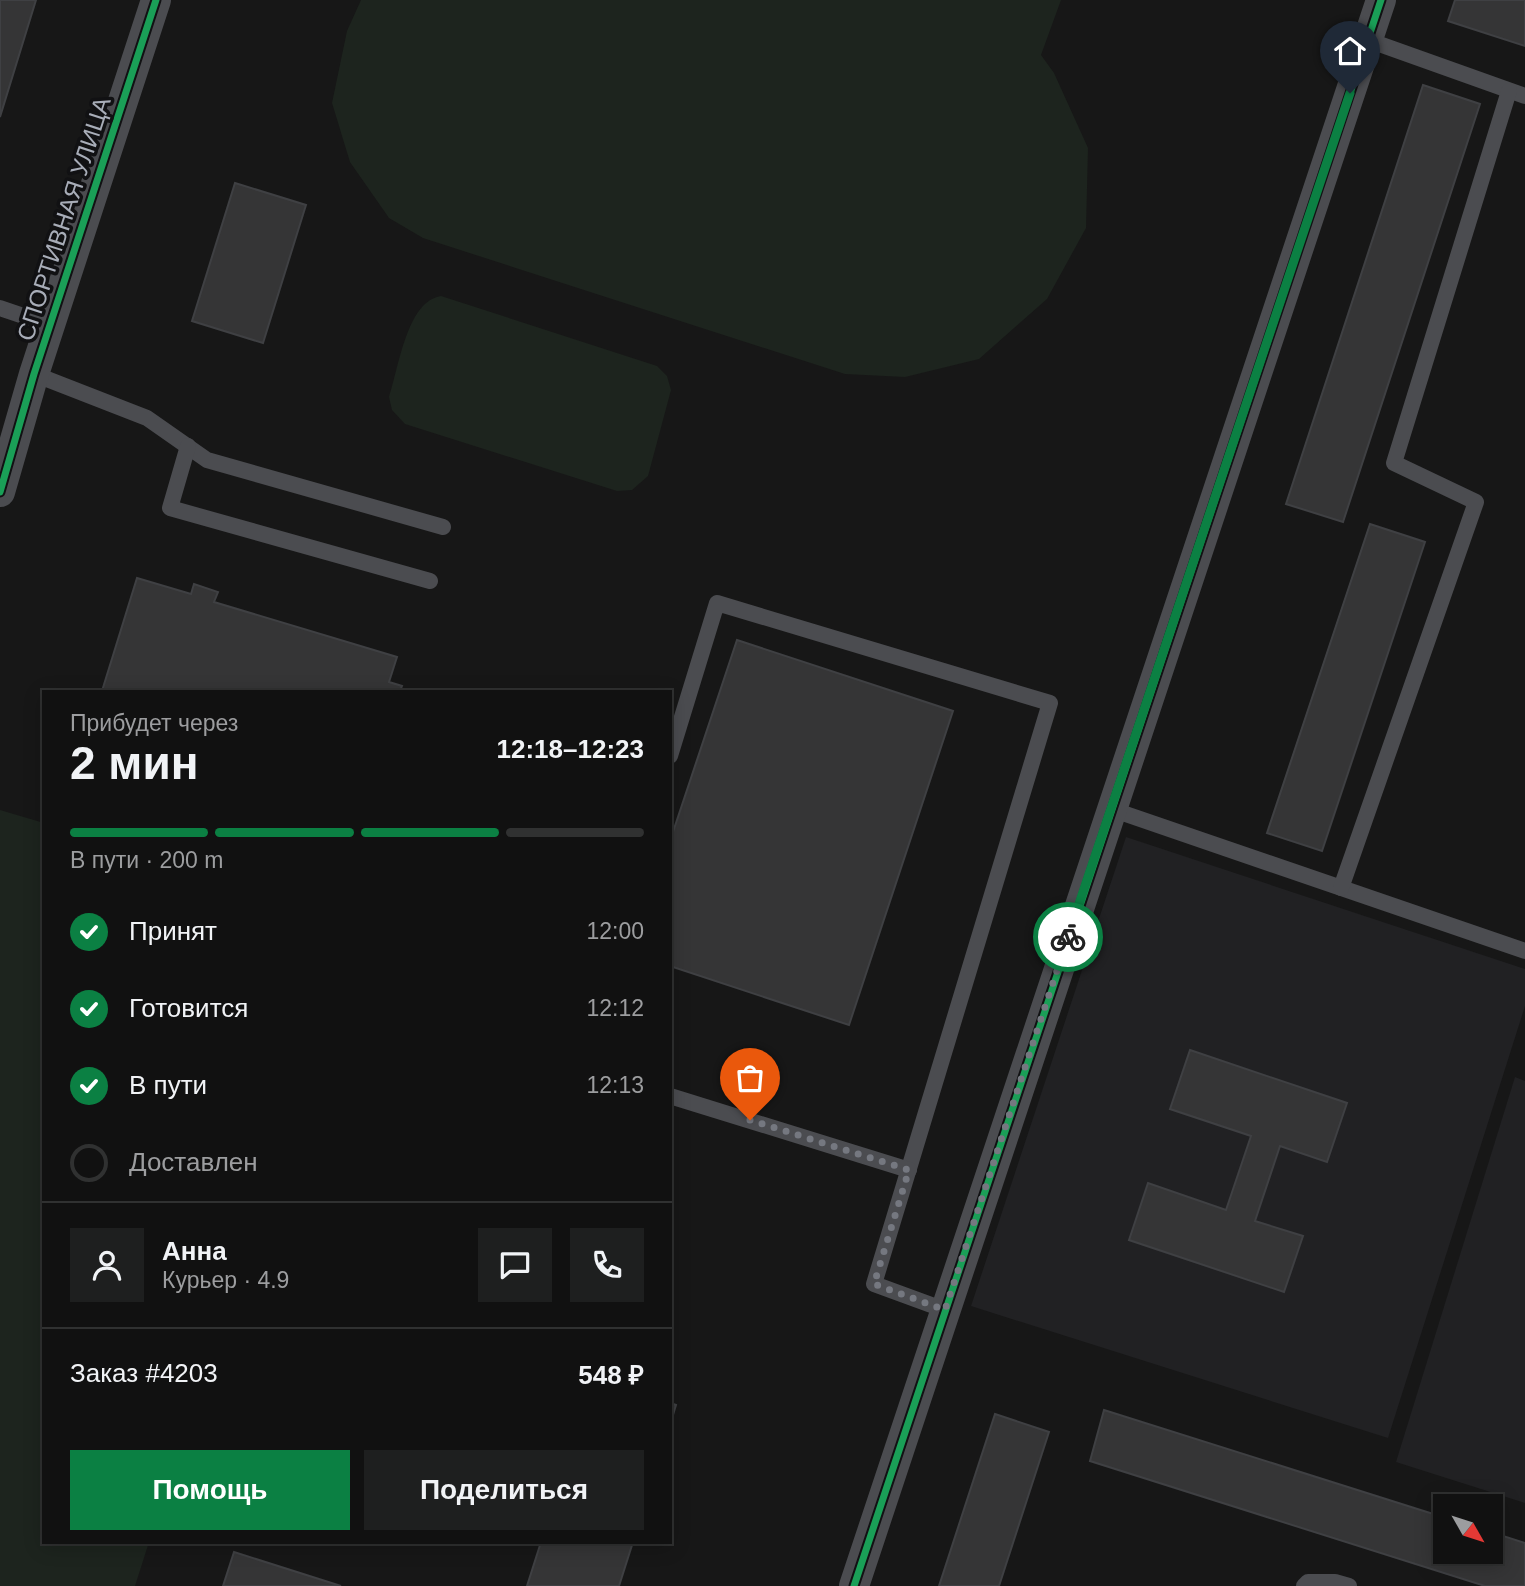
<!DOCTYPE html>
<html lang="ru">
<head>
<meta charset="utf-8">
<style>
  body { margin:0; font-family:Helvetica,sans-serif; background:#1e1f1f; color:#f1f3f6; height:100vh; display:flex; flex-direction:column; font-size:26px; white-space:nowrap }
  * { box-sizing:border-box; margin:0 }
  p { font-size:23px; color:#9c9d9f }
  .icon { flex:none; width:38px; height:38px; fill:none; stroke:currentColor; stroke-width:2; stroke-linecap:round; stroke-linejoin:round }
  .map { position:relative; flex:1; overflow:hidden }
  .panel { position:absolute; left:42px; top:690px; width:630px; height:854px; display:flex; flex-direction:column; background:#111; border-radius:0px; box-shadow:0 4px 18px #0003,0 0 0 2px #303131 }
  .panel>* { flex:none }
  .needle { width:46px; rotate:129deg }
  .tools { position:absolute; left:1433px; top:1494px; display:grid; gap:14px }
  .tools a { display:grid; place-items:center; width:70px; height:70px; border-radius:0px; background:#111; box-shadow:0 4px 18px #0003,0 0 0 2px #303131; font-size:35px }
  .pin { position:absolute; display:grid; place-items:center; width:60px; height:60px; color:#fff; margin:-72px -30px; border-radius:50% 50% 50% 0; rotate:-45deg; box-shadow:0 0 7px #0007 }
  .pin .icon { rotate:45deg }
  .courier { position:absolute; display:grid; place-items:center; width:70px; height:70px; margin:-35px; border:5px solid #0b8043; border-radius:50%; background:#fff; color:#222; box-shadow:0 2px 9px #0007 }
  .summary em { font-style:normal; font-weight:800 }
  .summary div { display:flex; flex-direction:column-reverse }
  .summary { display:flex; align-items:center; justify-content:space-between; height:119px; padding:0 28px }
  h1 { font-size:46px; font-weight:800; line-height:52px }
  .bar { display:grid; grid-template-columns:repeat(4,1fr); gap:10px 7px; align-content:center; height:84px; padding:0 28px }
  .bar i { height:9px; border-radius:5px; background:#303131 }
  .bar .on { background:#0b8043 }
  .bar p { grid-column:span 4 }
  .line { display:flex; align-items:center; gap:18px; padding:0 28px; border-top:2px solid #303131 }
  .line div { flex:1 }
  .round { display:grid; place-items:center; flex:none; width:74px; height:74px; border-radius:0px; background:#1e1f1f }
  ol { padding:0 28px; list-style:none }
  li { display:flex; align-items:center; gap:21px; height:77px }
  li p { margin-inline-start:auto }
  li .icon { padding:7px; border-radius:50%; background:#0b8043; color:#fff; stroke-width:4 }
  li:last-child { color:#9c9d9f }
  li i { width:38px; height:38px; border:4px solid #303131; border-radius:50% }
  .button { display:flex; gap:14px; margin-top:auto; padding:14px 28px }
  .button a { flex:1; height:80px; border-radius:0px; background:#0b8043; color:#fff; font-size:28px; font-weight:800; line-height:80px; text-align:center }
  .button a+a { background:#1e1f1f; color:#f1f3f6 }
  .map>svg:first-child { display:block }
  .built { fill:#212123 }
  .green { fill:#1d241e }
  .building { fill:#353536; stroke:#3f4043; stroke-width:2 }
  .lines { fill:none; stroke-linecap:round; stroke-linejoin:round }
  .service { stroke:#4b4c50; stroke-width:16 }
  .minor { stroke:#4b4c50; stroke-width:30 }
  .cycleway-casing { stroke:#111113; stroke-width:11 }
  .cycleway { stroke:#1a9f57; stroke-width:7 }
  .done { stroke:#757880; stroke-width:7; stroke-dasharray:0 12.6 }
  .route { stroke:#0b8043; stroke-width:9 }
  .labels { text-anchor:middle; stroke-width:7; stroke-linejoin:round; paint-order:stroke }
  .street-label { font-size:24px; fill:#a8adb8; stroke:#111113 }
</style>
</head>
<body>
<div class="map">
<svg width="1525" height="1586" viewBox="0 0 1525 1586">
  <rect width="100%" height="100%" fill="#171717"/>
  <g class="built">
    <path d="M1126,837L1525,969V1006L1388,1438L971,1306Z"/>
    <path d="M1515,1077L1525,1081V1503L1396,1462Z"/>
  </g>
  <g class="green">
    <path d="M361,0H1061L1041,55L1054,73L1088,148L1086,228L1047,299L979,359L905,377L845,374L423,238L389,218L350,162L332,103L347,31Z"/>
    <path d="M441,296L657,366L667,376L671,390L648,476L632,490L617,491L405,424L392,410L389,397C399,367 407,301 441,296Z"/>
    <path d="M0,810L44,823V1542H149L135,1586H0Z"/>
  </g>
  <g class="building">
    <path d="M0,0H36L0,117Z"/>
    <path d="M1455,0H1525V46L1448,21Z"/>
    <path d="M1423,85L1480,104L1343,522L1286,504Z"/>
    <path d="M235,183L306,205L263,343L192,321Z"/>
    <path d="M1370,524L1425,542L1322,851L1267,833Z"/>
    <path d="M137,578L191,594L194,584L218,592L214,602L397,657L389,682L402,686L400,691H102Z"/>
    <path d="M737,640L953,711L849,1025L670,966V841Z"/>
    <path d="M1190,1050L1347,1103L1327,1162L1280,1146L1255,1221L1303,1236L1284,1292L1129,1240L1148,1183L1226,1210L1251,1136L1170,1109Z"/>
    <path d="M670,1403L676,1405L670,1425Z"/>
    <path d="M1104,1410L1446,1518V1552H1491V1532L1525,1543V1586H1485L1090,1461Z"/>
    <path d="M995,1414L1049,1432L999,1586H939Z"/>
    <path d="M541,1542H633L619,1586H527Z"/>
    <path d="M234,1552L341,1586H223Z"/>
  </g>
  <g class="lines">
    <g class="service">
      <path d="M1368,40L1525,96"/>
      <path d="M0,308L50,325"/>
      <path d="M34,374L147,418L207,460L443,527"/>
      <path d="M188,446L170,508L430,581"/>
      <path d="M670,756L717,603L1050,703L874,1284L945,1310"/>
      <path d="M1111,809L1525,951"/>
      <path d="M1341,888L1476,502L1394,463L1509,91"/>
      <path d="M670,1096L909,1170"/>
      <path d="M1304,1586L1308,1582H1335L1349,1586"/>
    </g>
    <g class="minor">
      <path d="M0,492L34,374L156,0"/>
      <path d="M854,1586L1381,0"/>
    </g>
    <defs>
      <g id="cycleway">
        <path d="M0,492L34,374L156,0"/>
        <path d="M854,1586L1381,0"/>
      </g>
    </defs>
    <use href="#cycleway" class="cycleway-casing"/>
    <use href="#cycleway" class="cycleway"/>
  </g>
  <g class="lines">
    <path class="done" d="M750,1120L909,1170L874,1284L945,1310L1068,937"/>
    <path class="route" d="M1068,937L1350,93"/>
  </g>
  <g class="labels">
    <g class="street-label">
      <text transform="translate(64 219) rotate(-72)" y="8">СПОРТИВНАЯ УЛИЦА</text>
    </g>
  </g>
</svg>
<div class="tools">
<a><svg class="needle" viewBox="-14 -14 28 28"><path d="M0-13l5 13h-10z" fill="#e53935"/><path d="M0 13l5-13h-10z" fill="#9c9d9f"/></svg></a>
</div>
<div class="pin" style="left:750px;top:1120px;background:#ea580c"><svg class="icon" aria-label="bag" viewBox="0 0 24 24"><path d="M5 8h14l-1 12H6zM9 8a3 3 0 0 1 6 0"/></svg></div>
<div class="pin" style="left:1350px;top:93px;background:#1f2937"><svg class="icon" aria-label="home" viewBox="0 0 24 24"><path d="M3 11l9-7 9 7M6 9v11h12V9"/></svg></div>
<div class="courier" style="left:1068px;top:937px"><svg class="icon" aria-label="bike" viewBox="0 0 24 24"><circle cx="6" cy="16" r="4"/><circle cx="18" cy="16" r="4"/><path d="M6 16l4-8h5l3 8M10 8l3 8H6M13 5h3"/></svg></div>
<section class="panel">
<div class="summary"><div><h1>2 мин</h1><p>Прибудет через</p></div><em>12:18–12:23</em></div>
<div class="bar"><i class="on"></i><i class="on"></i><i class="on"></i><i></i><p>В пути · 200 m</p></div>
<ol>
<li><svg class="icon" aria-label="check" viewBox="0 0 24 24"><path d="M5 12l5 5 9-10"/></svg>Принят<p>12:00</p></li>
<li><svg class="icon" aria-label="check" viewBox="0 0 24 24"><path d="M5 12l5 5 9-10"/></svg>Готовится<p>12:12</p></li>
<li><svg class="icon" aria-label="check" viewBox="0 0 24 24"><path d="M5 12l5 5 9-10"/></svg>В пути<p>12:13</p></li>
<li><i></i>Доставлен</li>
</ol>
<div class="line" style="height:126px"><a class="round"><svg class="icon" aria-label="person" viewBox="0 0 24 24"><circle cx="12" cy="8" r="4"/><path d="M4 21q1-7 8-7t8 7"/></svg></a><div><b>Анна</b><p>Курьер · 4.9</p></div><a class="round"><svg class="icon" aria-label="chat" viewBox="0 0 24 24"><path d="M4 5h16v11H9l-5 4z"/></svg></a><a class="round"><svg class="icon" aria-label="phone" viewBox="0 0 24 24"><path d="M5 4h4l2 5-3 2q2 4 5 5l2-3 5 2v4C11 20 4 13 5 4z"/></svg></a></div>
<div class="line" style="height:91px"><div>Заказ #4203</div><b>548 ₽</b></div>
<div class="button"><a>Помощь</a><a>Поделиться</a></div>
</section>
</div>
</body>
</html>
